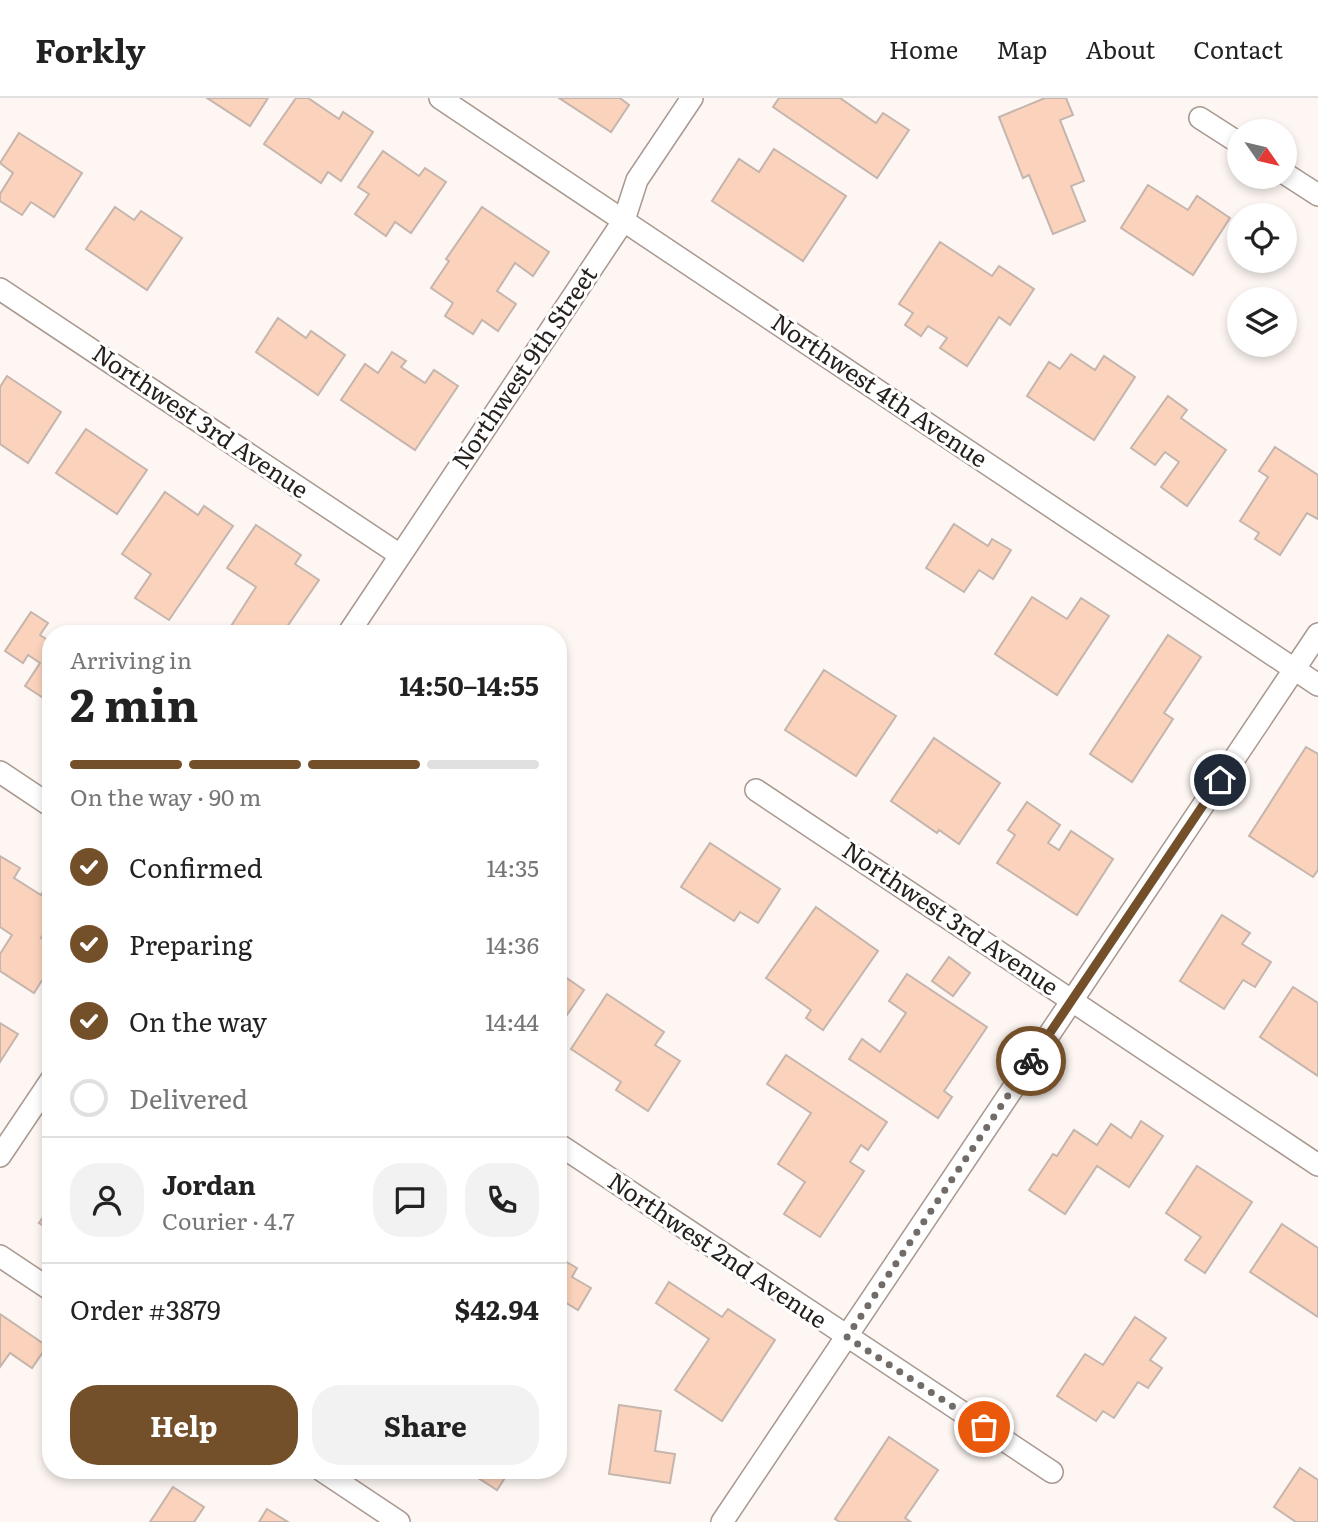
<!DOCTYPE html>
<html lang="en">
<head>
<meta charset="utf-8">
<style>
  body { margin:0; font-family:Literata,serif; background:#f2f2f2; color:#222; height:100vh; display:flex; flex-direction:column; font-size:26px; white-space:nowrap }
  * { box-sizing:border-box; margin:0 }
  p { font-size:23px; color:#767676 }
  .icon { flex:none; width:38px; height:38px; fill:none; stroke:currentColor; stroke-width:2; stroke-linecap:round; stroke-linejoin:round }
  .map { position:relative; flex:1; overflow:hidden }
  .panel { position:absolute; left:42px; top:527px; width:525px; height:854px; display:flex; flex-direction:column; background:#fff; border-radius:28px; box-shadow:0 4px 10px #0003 }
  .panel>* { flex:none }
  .needle { width:46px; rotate:124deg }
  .fabs { position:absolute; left:1227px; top:21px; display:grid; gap:14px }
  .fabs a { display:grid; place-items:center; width:70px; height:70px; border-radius:50%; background:#fff; box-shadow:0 4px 10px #0003; font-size:35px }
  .pin { position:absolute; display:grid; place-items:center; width:60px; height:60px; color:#fff; margin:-30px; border:4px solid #fff; border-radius:50%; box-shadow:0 2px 7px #0007 }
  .courier { position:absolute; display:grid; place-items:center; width:70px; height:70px; margin:-35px; border:5px solid #74502a; border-radius:50%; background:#fff; color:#222; box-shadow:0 2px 9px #0007 }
  .overview em { font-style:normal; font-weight:700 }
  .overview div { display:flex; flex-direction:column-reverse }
  .overview { display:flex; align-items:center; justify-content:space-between; height:119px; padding:0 28px }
  h1 { font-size:46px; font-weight:700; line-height:52px }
  .bar { display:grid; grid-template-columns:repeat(4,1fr); gap:10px 7px; align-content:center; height:84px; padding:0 28px }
  .bar i { height:9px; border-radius:5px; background:#e0e0e0 }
  .bar .on { background:#74502a }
  .bar p { grid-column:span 4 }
  .line { display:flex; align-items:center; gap:18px; padding:0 28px; border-top:2px solid #e0e0e0 }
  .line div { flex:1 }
  .round { display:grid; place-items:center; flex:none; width:74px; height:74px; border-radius:28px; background:#f2f2f2 }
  ol { padding:0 28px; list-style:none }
  li { display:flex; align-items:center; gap:21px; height:77px }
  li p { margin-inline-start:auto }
  li .icon { padding:7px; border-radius:50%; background:#74502a; color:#fff; stroke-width:4 }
  li:last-child { color:#767676 }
  li i { width:38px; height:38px; border:4px solid #e0e0e0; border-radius:50% }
  .action { display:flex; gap:14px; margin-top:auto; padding:14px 28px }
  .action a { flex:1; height:80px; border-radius:28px; background:#74502a; color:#fff; font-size:28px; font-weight:700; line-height:80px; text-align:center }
  .action a+a { background:#f2f2f2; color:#222 }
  header { display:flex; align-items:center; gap:42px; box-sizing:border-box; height:98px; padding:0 35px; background:#fff; border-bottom:2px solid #e0e0e0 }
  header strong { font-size:33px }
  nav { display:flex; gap:38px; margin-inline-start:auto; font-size:24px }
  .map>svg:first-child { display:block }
  .building { fill:#fbd3bd; stroke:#c5b5ad; stroke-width:2 }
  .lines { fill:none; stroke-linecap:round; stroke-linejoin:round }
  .minor-casing { stroke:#a89890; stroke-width:24 }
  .minor { stroke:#fff; stroke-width:21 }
  .done { stroke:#726c68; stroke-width:7; stroke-dasharray:0 12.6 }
  .route { stroke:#74502a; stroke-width:9 }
  .labels { text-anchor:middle; stroke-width:6; stroke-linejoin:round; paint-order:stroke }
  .street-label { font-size:24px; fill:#27211d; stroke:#fff }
</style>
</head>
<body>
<header>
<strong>Forkly</strong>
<nav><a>Home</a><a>Map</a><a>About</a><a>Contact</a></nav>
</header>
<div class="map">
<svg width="1318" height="1424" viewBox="0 0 1318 1424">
  <rect width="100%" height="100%" fill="#fdf6f2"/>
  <g class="building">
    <path d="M207,0H268L250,28Z"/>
    <path d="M296,0H308L339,21L343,14L373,34L341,83L328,74L321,85L264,46Z"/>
    <path d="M559,0H620L629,7L611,34Z"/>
    <path d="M779,0H840L876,25L883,15L909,32L877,80L773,9Z"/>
    <path d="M1045,0H1066L1073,17L1060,22L1084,83L1071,88L1085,123L1053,136L1029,77L1023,80L999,19Z"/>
    <path d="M19,35L82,75L54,119L31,104L22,117L0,103V96L13,75L0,65Z"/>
    <path d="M774,51L846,98L803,163L712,103L739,61L759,74Z"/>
    <path d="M383,53L419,78L425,70L446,84L411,135L395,124L386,138L355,116L369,96L358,89Z"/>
    <path d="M1148,87L1188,112L1197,98L1230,120L1193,177L1121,130Z"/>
    <path d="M115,109L134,122L141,113L182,140L147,192L86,151Z"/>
    <path d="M482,109L549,154L533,178L515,165L497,193L516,206L498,233L482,222L473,236L445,218L453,205L431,190L449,163L446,161Z"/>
    <path d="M940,144L992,178L999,168L1034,191L1010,227L999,219L967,268L940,250L947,240L928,228L921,238L905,227L913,215L899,206Z"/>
    <path d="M278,220L306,240L311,233L345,257L318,297L256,254Z"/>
    <path d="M392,254L406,263L401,269L425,285L434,272L458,288L415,352L341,302L365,266L378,275Z"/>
    <path d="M1071,256L1095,272L1104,258L1135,279L1094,342L1027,298L1049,264L1060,271Z"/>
    <path d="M7,278L61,314L28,365L0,346V289Z"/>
    <path d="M1168,298L1187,312L1181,320L1226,352L1187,408L1161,389L1179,364L1165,354L1155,367L1131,350Z"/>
    <path d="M86,331L147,372L117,416L56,375Z"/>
    <path d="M1275,349L1318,377V421L1307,415L1280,457L1255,441L1259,435L1240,423L1268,379L1259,373Z"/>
    <path d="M165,394L198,417L204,408L233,428L169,522L135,500L151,476L122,456Z"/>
    <path d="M954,426L988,448L992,441L1011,452L993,481L979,472L964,494L926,470Z"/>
    <path d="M256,427L301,457L295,466L319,482L282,536H226L256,489L227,470Z"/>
    <path d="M1032,499L1067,521L1081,500L1109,518L1057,597L995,556Z"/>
    <path d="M31,514L48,525L40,537L51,544V605L25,588L40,565L28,557L23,565L5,553Z"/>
    <path d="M1168,537L1201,559L1164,615L1173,621L1132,684L1090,656Z"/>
    <path d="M824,572L896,618L856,678L785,632Z"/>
    <path d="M934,640L1000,685L959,746L939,732L937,735L891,703Z"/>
    <path d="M1306,649L1318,656V772L1313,779L1249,738Z"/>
    <path d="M1027,704L1060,727L1048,745L1059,752L1071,733L1113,761L1077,817L997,765L1015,737L1008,732Z"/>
    <path d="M710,745L780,791L758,825L740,814L734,823L681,789Z"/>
    <path d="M0,758L20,770L14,780L41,797L46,788L51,791V825L41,840L51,846V868L34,895L0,873V856L12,837L0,829Z"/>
    <path d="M816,809L878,853L823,932L806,920L811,912L766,880Z"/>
    <path d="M1222,817L1250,835L1242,846L1271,864L1255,889L1243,882L1224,911L1180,883Z"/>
    <path d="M949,859L970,875L953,898L932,883Z"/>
    <path d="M558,874L584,892L558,930Z"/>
    <path d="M907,876L987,929L944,993L952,999L938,1020L849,961L862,941L880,954L906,915L889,903Z"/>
    <path d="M1293,889L1318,905V978L1260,939Z"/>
    <path d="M607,896L664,934L655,947L680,963L648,1013L616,992L621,984L571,951Z"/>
    <path d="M0,925L18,936L0,964Z"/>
    <path d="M786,957L887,1024L868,1052L861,1047L850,1064L864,1073L820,1139L784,1116L805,1084L778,1066L811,1015L767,986Z"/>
    <path d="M1141,1023L1163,1038L1129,1089L1097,1068L1065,1116L1029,1092L1053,1056L1057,1058L1074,1032L1097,1047L1111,1026L1131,1040Z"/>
    <path d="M1197,1068L1252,1104L1205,1175L1185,1162L1201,1139L1166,1115Z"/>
    <path d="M51,1108V1133L39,1125Z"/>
    <path d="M1282,1126L1318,1150V1219L1250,1174Z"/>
    <path d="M558,1159L577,1170L572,1179L591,1190L578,1212L558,1200Z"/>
    <path d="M669,1184L722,1219L728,1211L775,1242L722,1323L675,1292L709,1241L656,1205Z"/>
    <path d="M0,1216L47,1248L32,1270L10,1255L0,1269Z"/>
    <path d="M1135,1219L1166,1240L1150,1262L1162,1270L1148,1290L1138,1284L1114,1320L1103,1313L1096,1323L1057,1298L1085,1256L1103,1267Z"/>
    <path d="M619,1307L661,1313L655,1353L675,1356L670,1385L609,1376Z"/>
    <path d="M889,1339L938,1372L905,1420L911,1424H840L835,1421Z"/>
    <path d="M1300,1370L1318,1382V1424H1296L1274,1409Z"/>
    <path d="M475,1372H510L497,1392L472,1376Z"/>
    <path d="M173,1389L204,1409L194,1424H150Z"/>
    <path d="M267,1411L288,1424H259Z"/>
  </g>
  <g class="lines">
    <defs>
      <g id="minor">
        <path d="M440,0L1318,587"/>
        <path d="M1200,20L1239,45"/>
        <path d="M1284,75L1318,97"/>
        <path d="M0,191L400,457"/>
        <path d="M348,536L624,122L637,82L692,0"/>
        <path d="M0,674L51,708"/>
        <path d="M756,692L1318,1067"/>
        <path d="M558,1046L1052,1374"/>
        <path d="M0,1058L51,982"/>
        <path d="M0,1158L51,1192"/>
        <path d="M321,1372L399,1424"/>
        <path d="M722,1424L1318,536"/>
      </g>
    </defs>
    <use href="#minor" class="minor-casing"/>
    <use href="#minor" class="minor"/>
  </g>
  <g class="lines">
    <path class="done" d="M984,1329L847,1239L1031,963"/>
    <path class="route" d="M1031,963L1220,682"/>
  </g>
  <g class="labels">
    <g class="street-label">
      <text transform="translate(525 270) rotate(-56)" y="8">Northwest 9th Street</text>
      <text transform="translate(879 293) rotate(34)" y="8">Northwest 4th Avenue</text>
      <text transform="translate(200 324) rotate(34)" y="8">Northwest 3rd Avenue</text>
      <text transform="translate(950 821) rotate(34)" y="8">Northwest 3rd Avenue</text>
      <text transform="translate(717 1153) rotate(34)" y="8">Northwest 2nd Avenue</text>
    </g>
  </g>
</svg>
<div class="fabs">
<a><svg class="needle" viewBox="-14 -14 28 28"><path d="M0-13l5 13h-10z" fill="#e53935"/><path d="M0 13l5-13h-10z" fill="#767676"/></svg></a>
<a><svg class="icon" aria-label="locate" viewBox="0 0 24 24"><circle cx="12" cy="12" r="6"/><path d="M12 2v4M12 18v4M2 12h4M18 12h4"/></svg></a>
<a><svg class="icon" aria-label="layers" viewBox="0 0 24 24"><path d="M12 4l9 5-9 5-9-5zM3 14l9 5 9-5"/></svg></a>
</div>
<div class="pin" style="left:984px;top:1329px;background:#ea580c"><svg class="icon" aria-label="bag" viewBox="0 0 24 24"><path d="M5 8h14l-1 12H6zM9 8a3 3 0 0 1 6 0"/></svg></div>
<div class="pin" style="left:1220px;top:682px;background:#1f2937"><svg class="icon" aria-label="home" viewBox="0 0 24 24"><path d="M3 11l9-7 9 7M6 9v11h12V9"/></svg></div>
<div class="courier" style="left:1031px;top:963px"><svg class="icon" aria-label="bike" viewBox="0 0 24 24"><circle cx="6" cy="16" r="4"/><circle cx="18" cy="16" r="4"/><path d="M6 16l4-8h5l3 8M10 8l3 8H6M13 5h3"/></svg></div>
<section class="panel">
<div class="overview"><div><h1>2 min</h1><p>Arriving in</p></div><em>14:50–14:55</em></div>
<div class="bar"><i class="on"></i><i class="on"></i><i class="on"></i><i></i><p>On the way · 90 m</p></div>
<ol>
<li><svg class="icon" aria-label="check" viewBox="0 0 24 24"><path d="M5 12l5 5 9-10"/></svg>Confirmed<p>14:35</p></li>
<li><svg class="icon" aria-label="check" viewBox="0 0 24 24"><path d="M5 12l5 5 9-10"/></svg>Preparing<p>14:36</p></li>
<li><svg class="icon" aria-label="check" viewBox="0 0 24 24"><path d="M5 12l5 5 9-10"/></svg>On the way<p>14:44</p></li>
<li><i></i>Delivered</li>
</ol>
<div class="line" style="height:126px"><a class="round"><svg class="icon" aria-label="person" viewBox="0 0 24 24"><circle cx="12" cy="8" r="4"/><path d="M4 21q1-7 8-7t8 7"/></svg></a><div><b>Jordan</b><p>Courier · 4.7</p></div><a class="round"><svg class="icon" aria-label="chat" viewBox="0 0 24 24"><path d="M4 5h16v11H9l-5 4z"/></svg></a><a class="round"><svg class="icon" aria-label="phone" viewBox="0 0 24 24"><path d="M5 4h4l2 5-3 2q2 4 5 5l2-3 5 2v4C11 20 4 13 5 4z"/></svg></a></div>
<div class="line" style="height:91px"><div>Order #3879</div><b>$42.94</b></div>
<div class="action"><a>Help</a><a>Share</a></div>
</section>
</div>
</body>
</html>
